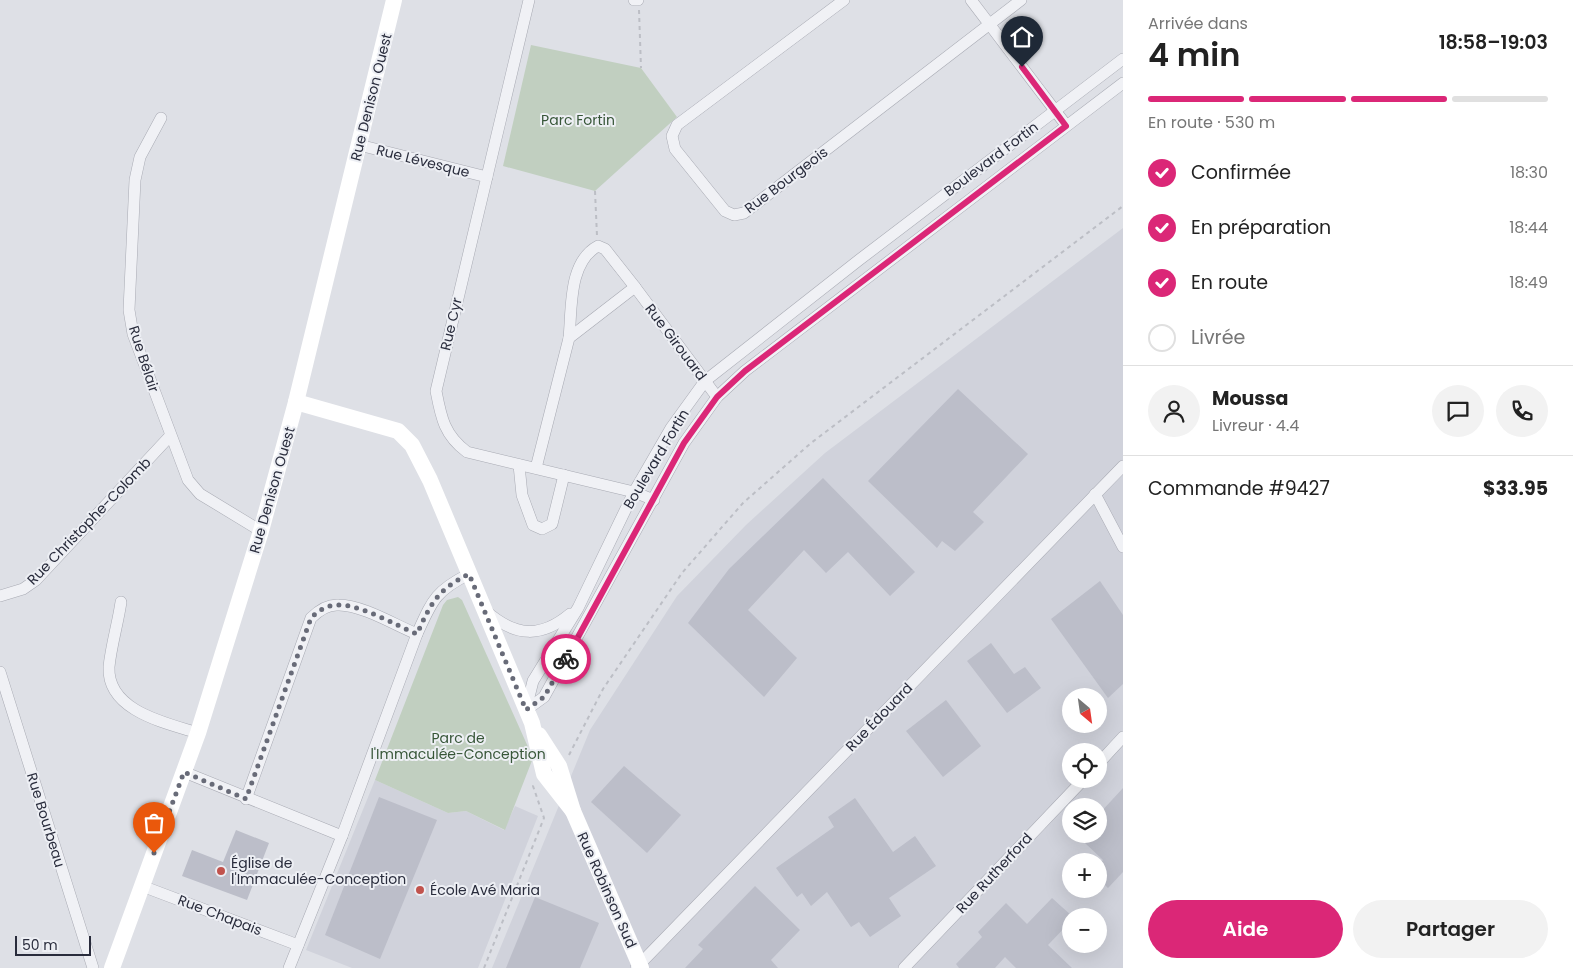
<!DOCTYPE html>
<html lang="fr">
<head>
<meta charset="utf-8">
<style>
  body { margin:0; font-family:Poppins,sans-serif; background:#f2f2f2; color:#222; height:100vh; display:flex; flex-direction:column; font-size:19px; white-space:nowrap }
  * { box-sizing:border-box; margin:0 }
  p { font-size:16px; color:#767676 }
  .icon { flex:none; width:28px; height:28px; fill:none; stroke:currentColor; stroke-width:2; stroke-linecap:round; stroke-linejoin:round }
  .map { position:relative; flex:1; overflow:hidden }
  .details { display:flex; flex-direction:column; background:#fff; width:450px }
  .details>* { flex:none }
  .needle { width:32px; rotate:151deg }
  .fabs { position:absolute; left:1062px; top:688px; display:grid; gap:10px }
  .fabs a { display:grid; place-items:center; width:45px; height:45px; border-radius:50%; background:#fff; box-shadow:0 5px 20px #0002; font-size:25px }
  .scale { position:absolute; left:15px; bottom:12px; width:76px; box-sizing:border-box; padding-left:5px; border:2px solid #292c3c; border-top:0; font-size:14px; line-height:18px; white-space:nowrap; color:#292c3c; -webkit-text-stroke:4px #edeff4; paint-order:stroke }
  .pin { position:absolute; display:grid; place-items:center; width:42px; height:42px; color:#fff; margin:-51px -21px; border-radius:50% 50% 50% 0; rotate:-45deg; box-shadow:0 0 5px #0007 }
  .pin .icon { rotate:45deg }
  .courier { position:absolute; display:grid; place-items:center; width:50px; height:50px; margin:-25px; border:4px solid #db2777; border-radius:50%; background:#fff; color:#222; box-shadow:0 1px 6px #0007 }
  .head em { font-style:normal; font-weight:600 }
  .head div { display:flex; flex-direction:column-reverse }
  .head { display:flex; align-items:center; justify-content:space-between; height:85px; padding:0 25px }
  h1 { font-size:32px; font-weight:600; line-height:38px }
  .bar { display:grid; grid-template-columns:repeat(4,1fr); gap:8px 5px; align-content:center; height:60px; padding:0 25px }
  .bar i { height:6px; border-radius:4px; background:#e0e0e0 }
  .bar .active { background:#db2777 }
  .bar p { grid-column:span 4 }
  .line { display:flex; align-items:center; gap:12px; padding:0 25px; border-top:1px solid #e0e0e0 }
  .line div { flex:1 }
  .round { display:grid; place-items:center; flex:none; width:52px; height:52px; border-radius:26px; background:#f2f2f2 }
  ol { padding:0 25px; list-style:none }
  li { display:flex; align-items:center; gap:15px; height:55px }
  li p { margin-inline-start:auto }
  li .icon { padding:5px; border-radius:50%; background:#db2777; color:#fff; stroke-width:4 }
  li:last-child { color:#767676 }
  li i { width:28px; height:28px; border:2px solid #e0e0e0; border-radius:50% }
  .button { display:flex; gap:10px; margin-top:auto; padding:10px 25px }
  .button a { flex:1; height:58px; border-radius:30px; background:#db2777; color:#fff; font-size:20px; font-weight:600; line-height:58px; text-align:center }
  .button a+a { background:#f2f2f2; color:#222 }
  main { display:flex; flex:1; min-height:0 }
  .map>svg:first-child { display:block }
  .built { fill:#d0d2db; fill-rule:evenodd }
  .green { fill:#c1cfc0 }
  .building { fill:#bcbec9 }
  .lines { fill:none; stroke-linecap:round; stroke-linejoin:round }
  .street-casing { stroke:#a8aab3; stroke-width:12 }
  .path { stroke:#bcbec5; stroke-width:2; stroke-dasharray:4 4; stroke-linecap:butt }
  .street { stroke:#f0f1f5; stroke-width:11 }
  .secondary { stroke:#fff; stroke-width:16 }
  .done { stroke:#686b78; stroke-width:5; stroke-dasharray:0 9 }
  .route { stroke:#db2777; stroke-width:6 }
  .poi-dot { fill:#c1534d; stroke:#edeff4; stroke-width:2 }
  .labels { text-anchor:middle; stroke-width:4; stroke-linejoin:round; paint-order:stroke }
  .street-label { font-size:14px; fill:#292c3c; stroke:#edeff4 }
  .park-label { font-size:14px; fill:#375638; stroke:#edeff4 }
  .poi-label { font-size:14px; fill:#292c3c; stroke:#edeff4; text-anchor:start }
</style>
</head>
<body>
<main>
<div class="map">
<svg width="1123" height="968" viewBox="0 0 1123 968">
  <rect width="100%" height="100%" fill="#dee0e6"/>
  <g class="built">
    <path d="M1123,228V968H492L590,730L677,596L746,525L825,453ZM1071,696H1099V724H1071ZM1071,751H1099V779H1071ZM1071,806H1099V834H1071ZM1071,861H1099V889H1071ZM1071,916H1099V944H1071Z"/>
    <path d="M375,780L448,813L466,811L504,830L515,806L538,816L478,968H352L306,950Z"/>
  </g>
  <g class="green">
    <path d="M531,45L641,68L677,117L595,191L503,166Z"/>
    <path d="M458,597L462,600L533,758L505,830L466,811L448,813L375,780L443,605L447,600Z"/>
  </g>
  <g class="building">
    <path d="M958,389L1028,454L973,512L984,522L955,551L942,541L937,548L868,481Z"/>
    <path d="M823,478L915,572L890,596L848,552L826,573L804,550L748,610L797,658L764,697L688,623L729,569Z"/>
    <path d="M1100,581L1123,615V684L1108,698L1051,619Z"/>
    <path d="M991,643L1014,674L1025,667L1041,688L1007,713L967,661Z"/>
    <path d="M946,700L981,746L943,777L906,731Z"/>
    <path d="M624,766L681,815L647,853L591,802Z"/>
    <path d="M1123,788V872L1108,888L1099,879V865L1103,860L1085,843L1094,834H1099V829L1103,824L1099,819V814Z"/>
    <path d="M379,797L437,820L380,959L325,935Z"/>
    <path d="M855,798L893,852L915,836L936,866L889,898L901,916L870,937L859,922L851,927L827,892L811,906L802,893L797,897L776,868L834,827L828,817Z"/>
    <path d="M236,830L269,843L247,900L182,876L192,850L223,862Z"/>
    <path d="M755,886L800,930L771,960L778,968H685L703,949L698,945Z"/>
    <path d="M535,897L599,923L580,968H506Z"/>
    <path d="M1052,898L1072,916L1071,921L1048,945L1072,968H1016L1005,957L995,968H959L956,964L982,937L978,932L1006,903L1027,924Z"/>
  </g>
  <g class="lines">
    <defs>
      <g id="street">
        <path d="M529,0L436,391C441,417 444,435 467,452L634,492L654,500"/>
        <path d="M634,0H638"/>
        <path d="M844,0L677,125L672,136L675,149L725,211L734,215L744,213L1021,0"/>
        <path d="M971,0L1066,125"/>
        <path d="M161,118L140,157L135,180L129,310L133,334L188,480L200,494L261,531"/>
        <path d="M359,145L487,177"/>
        <path d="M569,338C572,309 568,262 598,246L605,249L635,287"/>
        <path d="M519,465L522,495L533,525L542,529L552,524L564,475"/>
        <path d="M536,468L569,338L635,287L717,397"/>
        <path d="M1095,494L1123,547"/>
        <path d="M0,596L23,589L36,580L170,436"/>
        <path d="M121,602C118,623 111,646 109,667C107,711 166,723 198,733"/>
        <path d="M487,612C516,637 541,638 570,614"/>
        <path d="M0,672L93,968"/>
        <path d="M526,709L533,681L578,608L634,492L671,428L705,381L859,260L1123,59"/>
        <path d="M526,710L544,697L684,443L717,397L745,371L1123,83"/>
        <path d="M1099,763L1123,737"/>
        <path d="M184,772L342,836"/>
        <path d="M246,799L311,618C318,611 328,604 339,605C362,605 395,625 417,634"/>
        <path d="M142,886L298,945"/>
        <path d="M289,968L342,836L417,634C432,601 435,591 469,574"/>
        <path d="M636,968L1123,466"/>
        <path d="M904,968L1084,779"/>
      </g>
    </defs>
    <use href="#street" class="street-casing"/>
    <g class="path">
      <path d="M639,10L641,68"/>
      <path d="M595,191L597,236"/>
      <path d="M569,755L603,689L682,573L743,503L811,443L1123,206"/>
      <path d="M484,968L544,818L533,786L535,783"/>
    </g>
    <use href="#street" class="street"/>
    <g class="secondary">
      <path d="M296,402L398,431L412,445L430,480L532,723L544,774L573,811"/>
      <path d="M539,735L559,766L573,811L641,968"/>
      <path d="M112,968L198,733L261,531L296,402L394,0"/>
    </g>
  </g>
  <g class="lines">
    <path class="done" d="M154,853L184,772L246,799L311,618C318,611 328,604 339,605C362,605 395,625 417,634C431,603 437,590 469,574L526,710L544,697L566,659"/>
    <path class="route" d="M566,659L684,443L717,397L745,371L1066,126L1022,67"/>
  </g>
  <g class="poi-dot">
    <circle cx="221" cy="871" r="5"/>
    <circle cx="420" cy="890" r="5"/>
  </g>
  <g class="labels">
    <g class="street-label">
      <text transform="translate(371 97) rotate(-76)" y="5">Rue Denison Ouest</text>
      <text transform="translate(991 159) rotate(-37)" y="5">Boulevard Fortin</text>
      <text transform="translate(423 161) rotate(14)" y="5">Rue Lévesque</text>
      <text transform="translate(786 180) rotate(-37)" y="5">Rue Bourgeois</text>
      <text transform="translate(451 324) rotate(-77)" y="5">Rue Cyr</text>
      <text transform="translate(676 342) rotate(53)" y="5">Rue Girouard</text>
      <text transform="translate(144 359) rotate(72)" y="5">Rue Bélair</text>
      <text transform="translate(656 459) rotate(-59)" y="5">Boulevard Fortin</text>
      <text transform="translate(272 490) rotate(-74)" y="5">Rue Denison Ouest</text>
      <text transform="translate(89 521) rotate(-46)" y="5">Rue Christophe-Colomb</text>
      <text transform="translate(879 717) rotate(-46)" y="5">Rue Édouard</text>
      <text transform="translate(46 820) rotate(73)" y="5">Rue Bourbeau</text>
      <text transform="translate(994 873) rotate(-47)" y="5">Rue Rutherford</text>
      <text transform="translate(607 890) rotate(66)" y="5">Rue Robinson Sud</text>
      <text transform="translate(220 915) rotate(21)" y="5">Rue Chapais</text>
    </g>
    <g class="park-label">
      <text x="578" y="125">Parc Fortin</text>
      <text x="458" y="743">Parc de<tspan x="458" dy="16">l'Immaculée-Conception</tspan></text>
    </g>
    <g class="poi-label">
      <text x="231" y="868">Église de<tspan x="231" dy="16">l'Immaculée-Conception</tspan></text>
      <text x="430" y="895">École Avé Maria</text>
    </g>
  </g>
</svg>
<div class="fabs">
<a><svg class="needle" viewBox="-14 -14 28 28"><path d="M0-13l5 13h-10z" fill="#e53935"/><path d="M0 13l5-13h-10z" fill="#767676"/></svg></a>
<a><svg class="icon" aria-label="locate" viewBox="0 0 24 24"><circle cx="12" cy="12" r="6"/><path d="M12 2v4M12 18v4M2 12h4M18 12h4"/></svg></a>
<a><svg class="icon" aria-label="layers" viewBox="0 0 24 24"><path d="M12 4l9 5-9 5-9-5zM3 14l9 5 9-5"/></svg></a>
<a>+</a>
<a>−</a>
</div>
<div class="scale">50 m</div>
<div class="pin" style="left:154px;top:853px;background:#ea580c"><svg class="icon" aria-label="bag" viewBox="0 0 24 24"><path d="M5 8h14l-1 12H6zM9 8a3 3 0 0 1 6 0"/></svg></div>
<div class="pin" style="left:1022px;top:67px;background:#1f2937"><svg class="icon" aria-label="home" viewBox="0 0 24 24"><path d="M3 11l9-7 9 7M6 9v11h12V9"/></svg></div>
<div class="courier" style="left:566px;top:659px"><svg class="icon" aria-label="bike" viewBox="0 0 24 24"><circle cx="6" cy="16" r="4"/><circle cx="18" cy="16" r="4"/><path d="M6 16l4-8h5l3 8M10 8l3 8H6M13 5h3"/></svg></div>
</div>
<section class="details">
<div class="head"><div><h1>4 min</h1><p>Arrivée dans</p></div><em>18:58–19:03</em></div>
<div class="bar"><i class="active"></i><i class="active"></i><i class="active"></i><i></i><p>En route · 530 m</p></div>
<ol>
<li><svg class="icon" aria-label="check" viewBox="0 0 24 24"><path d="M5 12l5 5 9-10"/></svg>Confirmée<p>18:30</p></li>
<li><svg class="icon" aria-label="check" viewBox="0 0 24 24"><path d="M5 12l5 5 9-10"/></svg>En préparation<p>18:44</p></li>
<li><svg class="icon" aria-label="check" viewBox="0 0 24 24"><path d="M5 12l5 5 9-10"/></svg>En route<p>18:49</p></li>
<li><i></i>Livrée</li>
</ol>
<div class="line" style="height:90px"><a class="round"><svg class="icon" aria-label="person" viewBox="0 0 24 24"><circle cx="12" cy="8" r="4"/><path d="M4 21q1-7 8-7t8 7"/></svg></a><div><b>Moussa</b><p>Livreur · 4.4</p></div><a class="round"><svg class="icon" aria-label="chat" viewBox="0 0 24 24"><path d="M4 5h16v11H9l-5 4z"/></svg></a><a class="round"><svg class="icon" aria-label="phone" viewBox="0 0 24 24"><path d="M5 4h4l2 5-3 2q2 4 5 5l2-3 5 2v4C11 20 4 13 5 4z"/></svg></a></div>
<div class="line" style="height:65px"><div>Commande #9427</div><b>$33.95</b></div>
<div class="button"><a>Aide</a><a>Partager</a></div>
</section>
</main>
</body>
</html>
